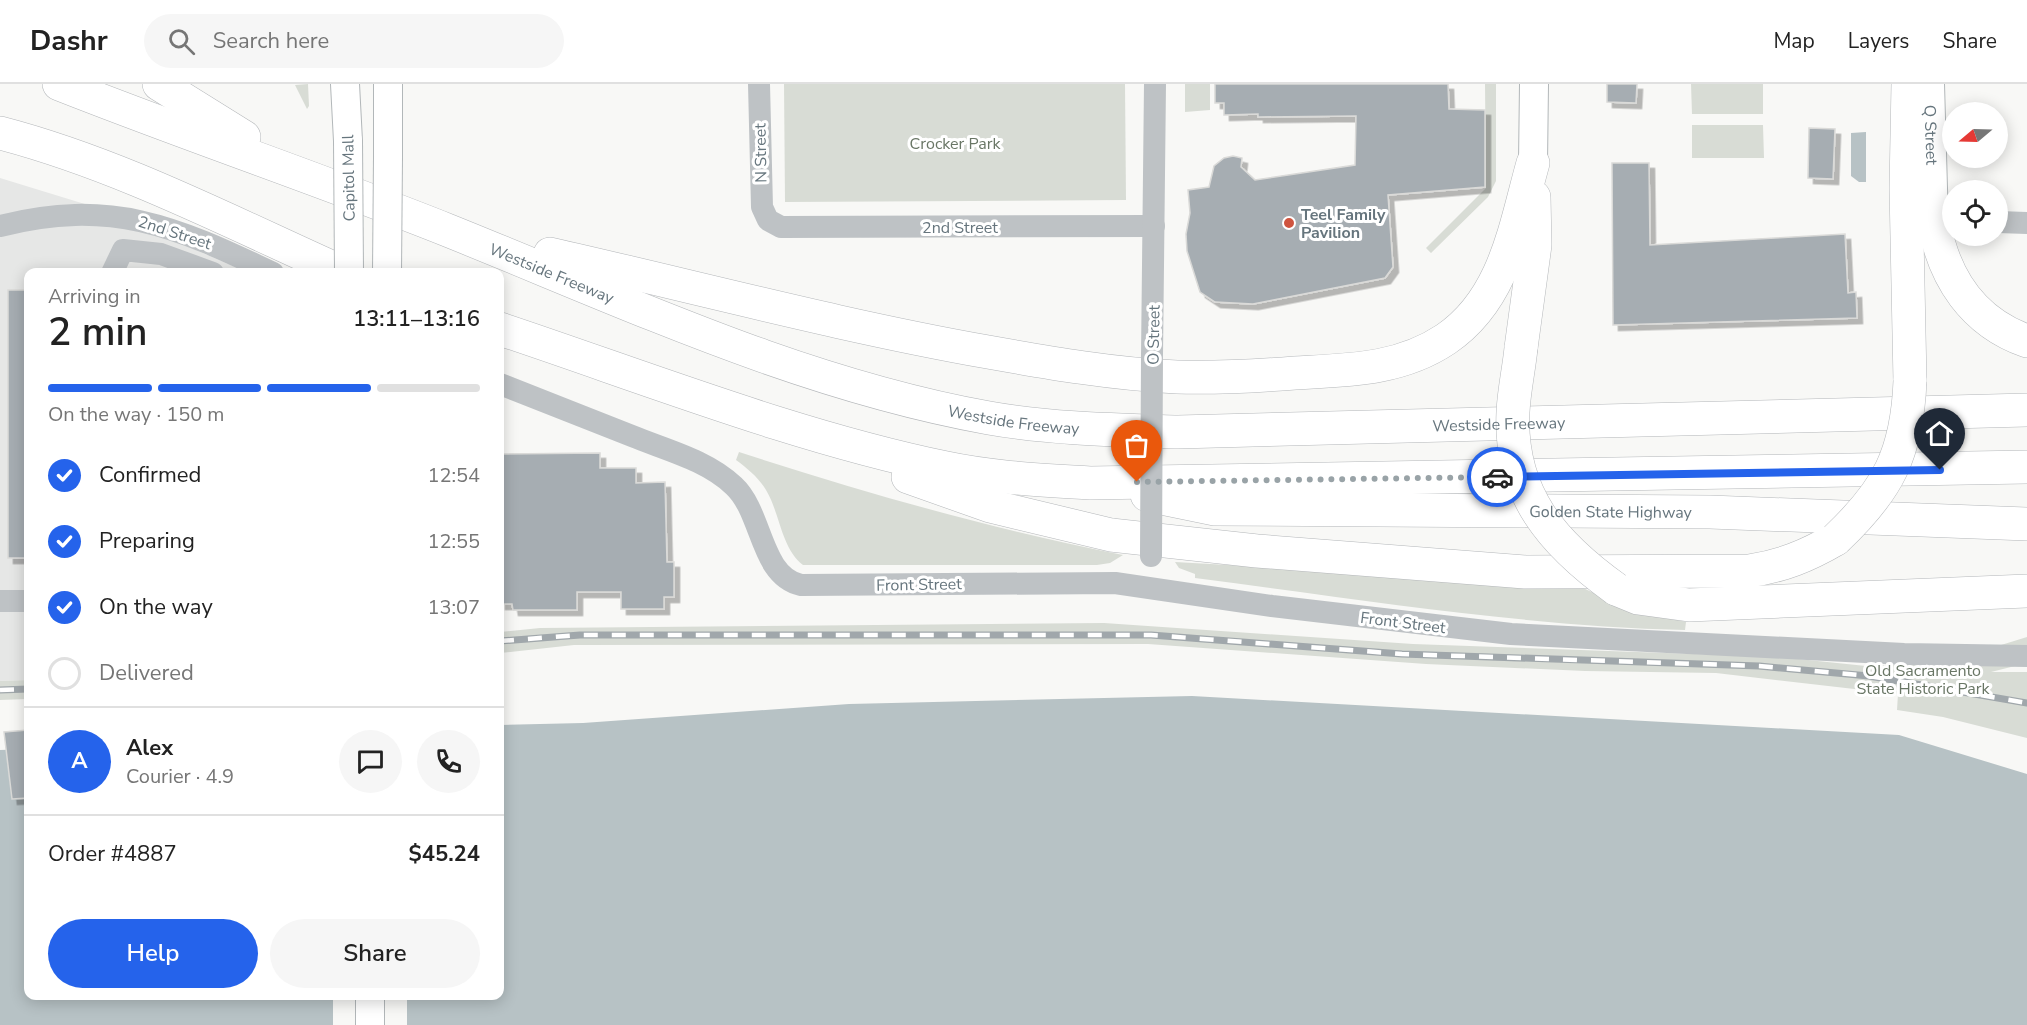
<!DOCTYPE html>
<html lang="en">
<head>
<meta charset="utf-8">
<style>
  body { margin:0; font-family:"Nunito Sans",sans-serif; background:#f6f6f6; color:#222; height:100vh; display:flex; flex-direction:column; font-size:22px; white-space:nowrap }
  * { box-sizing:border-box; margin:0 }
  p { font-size:20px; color:#767676 }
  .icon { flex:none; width:33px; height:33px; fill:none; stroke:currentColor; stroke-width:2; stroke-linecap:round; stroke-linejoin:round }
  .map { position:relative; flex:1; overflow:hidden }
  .panel { position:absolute; left:24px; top:184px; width:480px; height:732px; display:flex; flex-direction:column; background:#fff; border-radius:12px; box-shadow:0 3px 15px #0003 }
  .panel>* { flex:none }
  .needle { width:39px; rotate:251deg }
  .controls { position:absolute; left:1942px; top:18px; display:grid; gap:12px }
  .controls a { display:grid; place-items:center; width:66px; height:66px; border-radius:50%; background:#fff; box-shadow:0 3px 15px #0003; font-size:30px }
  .pin { position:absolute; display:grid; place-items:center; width:51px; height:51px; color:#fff; margin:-62px -26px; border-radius:50% 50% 50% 0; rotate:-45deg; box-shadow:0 0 6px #0007 }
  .pin .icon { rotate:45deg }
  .courier { position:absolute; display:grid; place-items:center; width:60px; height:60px; margin:-30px; border:4px solid #2563eb; border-radius:50%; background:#fff; color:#222; box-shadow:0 2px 8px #0007 }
  .head em { font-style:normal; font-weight:600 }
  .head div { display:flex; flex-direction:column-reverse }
  .head { display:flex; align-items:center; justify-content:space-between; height:102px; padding:0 24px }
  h1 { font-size:39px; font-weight:600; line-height:45px }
  .bar { display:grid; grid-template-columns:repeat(4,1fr); gap:9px 6px; align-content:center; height:72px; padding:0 24px }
  .bar i { height:8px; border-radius:4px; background:#e0e0e0 }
  .bar .current { background:#2563eb }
  .bar p { grid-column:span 4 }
  .line { display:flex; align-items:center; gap:15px; padding:0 24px; border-top:2px solid #e0e0e0 }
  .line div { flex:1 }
  .round { display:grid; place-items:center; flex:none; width:63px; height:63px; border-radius:32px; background:#f6f6f6 }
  ol { padding:0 24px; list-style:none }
  li { display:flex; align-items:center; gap:18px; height:66px }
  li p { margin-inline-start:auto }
  li .icon { padding:6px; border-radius:50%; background:#2563eb; color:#fff; stroke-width:4 }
  li:last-child { color:#767676 }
  li i { width:33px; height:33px; border:3px solid #e0e0e0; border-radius:50% }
  .button { display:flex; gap:12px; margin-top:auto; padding:12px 24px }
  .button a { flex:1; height:69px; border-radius:36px; background:#2563eb; color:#fff; font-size:24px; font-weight:600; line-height:69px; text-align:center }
  .button a+a { background:#f6f6f6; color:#222 }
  header { display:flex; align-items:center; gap:36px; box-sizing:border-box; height:84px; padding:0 30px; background:#fff; border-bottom:2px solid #e0e0e0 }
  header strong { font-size:28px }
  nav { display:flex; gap:33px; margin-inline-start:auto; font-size:21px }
  .search { width:420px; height:54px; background:#f6f6f6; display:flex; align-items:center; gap:15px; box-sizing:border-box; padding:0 21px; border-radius:33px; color:#767676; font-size:22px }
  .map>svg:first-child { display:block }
  .built { fill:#e6e7e6 }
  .green { fill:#d8dcd5 }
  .water { fill:#b7c2c5 }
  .pier { fill:#f8f8f6 }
  .building { fill:#a6adb2; stroke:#dadad8; stroke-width:1.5; filter:url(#shadow) }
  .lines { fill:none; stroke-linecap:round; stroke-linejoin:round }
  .major-casing { stroke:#b2b7b9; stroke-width:30 }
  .highway-casing { stroke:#b4b7ba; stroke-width:34 }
  .minor { stroke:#bec2c5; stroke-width:22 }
  .major { stroke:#fff; stroke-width:28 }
  .highway { stroke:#fff; stroke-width:33 }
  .rail-casing { stroke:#a0a7ab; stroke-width:7 }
  .rail { stroke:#fff; stroke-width:4.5; stroke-dasharray:14; stroke-linecap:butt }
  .major-bridge-casing { stroke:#b2b7b9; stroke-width:30; stroke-linecap:butt }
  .highway-bridge-casing { stroke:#b4b7ba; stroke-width:34; stroke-linecap:butt }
  .minor-bridge { stroke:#bec2c5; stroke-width:22 }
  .major-bridge { stroke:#fff; stroke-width:28 }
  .highway-bridge { stroke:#fff; stroke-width:33 }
  .done { stroke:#99a3a7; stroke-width:6; stroke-dasharray:0 10.8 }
  .route { stroke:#2563eb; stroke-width:8 }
  .poi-dot { fill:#cf543f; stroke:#fff; stroke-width:2 }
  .labels { text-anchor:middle; stroke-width:6; stroke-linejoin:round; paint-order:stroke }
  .street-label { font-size:16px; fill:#66757d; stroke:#fff }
  .park-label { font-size:16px; fill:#697665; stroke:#fff }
  .poi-label { font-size:16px; font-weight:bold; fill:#66757d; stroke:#fff; text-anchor:start }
</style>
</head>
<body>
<header>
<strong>Dashr</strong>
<div class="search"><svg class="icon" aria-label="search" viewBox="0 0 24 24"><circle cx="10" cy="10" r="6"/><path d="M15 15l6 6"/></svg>Search here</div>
<nav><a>Map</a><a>Layers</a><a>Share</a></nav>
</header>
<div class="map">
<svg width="2027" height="941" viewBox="0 0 2027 941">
  <defs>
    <filter id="shadow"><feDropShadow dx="5.5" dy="5.5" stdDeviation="0" flood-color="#0004"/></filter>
  </defs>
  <rect width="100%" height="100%" fill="#f8f8f6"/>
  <path class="built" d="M0,94L101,125L249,189H28V596L0,597Z"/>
  <g class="green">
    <path d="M308,0L309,22L307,25L295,1Z"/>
    <path d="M784,0H1125L1126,116L785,118Z"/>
    <path d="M1185,0H1210V26L1185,28Z"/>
    <path d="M1485,0H1496V97L1488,113L1431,169L1426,164L1486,104Z"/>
    <path d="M1691,0H1763V30H1692Z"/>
    <path d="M1692,41H1763L1764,74H1692Z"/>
    <path d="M739,368C865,409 992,445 1123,471L1110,479L1097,481H803C781,464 780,429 766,406C759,394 747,384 736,376Z"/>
    <path d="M1175,478L1577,501L1625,524L1686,538L1685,546C1521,542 1358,515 1195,494V490L1179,484Z"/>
    <path d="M1104,539L1413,560L1779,573L1866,582L1923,579L1972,570L2027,553V579L1991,588H2027V654L1943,633L1897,626L1898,610L1716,589L1585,587L1426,580L1148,560L574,561L500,569V548L540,544Z"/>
    <path d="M28,596V615L0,616V597Z"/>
  </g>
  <g class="water">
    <path d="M1866,48V98H1859L1851,92V49Z"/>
    <path d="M1192,612L1899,651L2027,690V941H0V666L28,665V912H500V641L583,639L849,620Z"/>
  </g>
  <rect class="pier" x="333" y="912" width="74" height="29"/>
  <g class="building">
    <path d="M1215,0H1448L1449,25L1485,26V103L1388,111L1393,183L1385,194L1253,220L1215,218L1200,208L1187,167L1186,150L1190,129L1188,106L1209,103L1214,82L1224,74L1233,72L1242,74L1241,83L1255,96L1355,81L1356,32L1258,33V30L1224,31V19H1215Z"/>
    <path d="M1607,0H1637L1636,19L1607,18Z"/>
    <path d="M1809,44L1835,45L1833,95L1808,94Z"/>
    <path d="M1612,79H1649L1650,161L1845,150L1848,209L1856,208L1857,234L1613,241Z"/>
    <rect x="8" y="206" width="20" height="268"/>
    <path d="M600,369V384H636V399L665,398L667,478H674V513H664V525H621V508H577V526H513L512,520H500V370Z"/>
    <path d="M28,646V714L12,715L4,648Z"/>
  </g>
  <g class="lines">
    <defs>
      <g id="major">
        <path d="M345,0L348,57"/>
        <path d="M388,0V73"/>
        <path id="s1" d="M1930,0L1934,139"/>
        <path d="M1533,79L1534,0"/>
        <path d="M370,912V941"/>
      </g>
      <g id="highway">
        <path id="s2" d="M59,0C188,51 319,95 447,146C624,217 800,300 989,334C1051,345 1115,346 1178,348L2027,326"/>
        <path d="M159,0L244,53"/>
        <path d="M1908,0L1906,104L1910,297"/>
        <path d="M0,49C119,80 232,139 344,189"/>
        <path d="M1934,139C1944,194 1973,238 2027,257"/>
        <path d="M550,170C696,203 841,242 988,268C1050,279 1113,290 1177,293C1216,294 1256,292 1295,289C1348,286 1400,286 1446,255C1505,215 1515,143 1533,79"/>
        <path d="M500,245C644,293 796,353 946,384C993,394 1042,396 1090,399L2027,383"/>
        <path d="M1521,264L1535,161L1534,113"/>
        <path d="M908,393L990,422L1111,451L1257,467L1525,488L1749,487C1782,482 1807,472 1836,455"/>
        <path id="s3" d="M1147,411L1215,425L1710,428L2027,440"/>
        <path d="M1616,505L1638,514L1689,521L2027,507"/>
      </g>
    </defs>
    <use href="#major" class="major-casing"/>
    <use href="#highway" class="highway-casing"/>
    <g class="minor">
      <path d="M759,0L762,123L768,136L781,143L1154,142"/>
      <path d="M1998,138L2027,139"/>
      <path d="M0,142C110,114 175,142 273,189"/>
      <path d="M112,189L123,166L161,170L213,189"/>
      <path d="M1152,272L1155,0"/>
      <path d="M500,300C544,317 588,335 632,352C666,366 707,376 734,402C763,429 760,492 801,501L1115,499L1272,522L1511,550L1904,570L2027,572"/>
      <path d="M0,517H28"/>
    </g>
    <use href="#major" class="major"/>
    <use href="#highway" class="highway"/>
    <defs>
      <g id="rail">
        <path d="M500,557L580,551H1151L1402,570L1759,582L1869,592L2027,619"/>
        <path d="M0,606L28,605"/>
      </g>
    </defs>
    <use href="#rail" class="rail-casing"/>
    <use href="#rail" class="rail"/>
    <defs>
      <g id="major-bridge">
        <path d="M348,57L349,189"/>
        <path d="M387,189L388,73"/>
      </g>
      <g id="highway-bridge">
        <path d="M1521,264C1519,285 1514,306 1513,328C1509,410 1553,460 1616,505"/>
        <path d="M1836,455C1888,406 1907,370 1910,297"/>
      </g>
    </defs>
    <use href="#major-bridge" class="major-bridge-casing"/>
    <use href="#highway-bridge" class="highway-bridge-casing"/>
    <path class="minor-bridge" d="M1151,472L1152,272"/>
    <use href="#major-bridge" class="major-bridge"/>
    <use href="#highway-bridge" class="highway-bridge"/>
  </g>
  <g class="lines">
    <path class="done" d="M1137,398L1497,393"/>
    <path class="route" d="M1497,393L1940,386"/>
  </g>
  <circle class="poi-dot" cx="1289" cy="139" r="6"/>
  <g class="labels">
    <g class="street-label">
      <text dy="6" stroke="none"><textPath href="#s1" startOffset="51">Q Street</textPath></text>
      <text transform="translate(760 69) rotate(-91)" y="6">N Street</text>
      <text transform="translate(348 94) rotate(-91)" y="6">Capitol Mall</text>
      <text x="960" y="149">2nd Street</text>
      <text transform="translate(175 148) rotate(18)" y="6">2nd Street</text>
      <text dy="6" stroke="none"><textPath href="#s2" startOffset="528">Westside Freeway</textPath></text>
      <text transform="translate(1153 251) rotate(-89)" y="6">O Street</text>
      <text dy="6" stroke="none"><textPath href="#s2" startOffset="1014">Westside Freeway</textPath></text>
      <text dy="6" stroke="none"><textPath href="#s2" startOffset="1500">Westside Freeway</textPath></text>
      <text dy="6" stroke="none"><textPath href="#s3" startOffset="465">Golden State Highway</textPath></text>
      <text transform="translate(919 500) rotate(-1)" y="6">Front Street</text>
      <text transform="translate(1403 538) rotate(7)" y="6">Front Street</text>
    </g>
    <g class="park-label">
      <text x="955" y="65">Crocker Park</text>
      <text x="1923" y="592">Old Sacramento<tspan x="1923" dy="18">State Historic Park</tspan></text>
    </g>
    <g class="poi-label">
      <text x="1301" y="136">Teel Family<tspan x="1301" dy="18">Pavilion</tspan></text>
    </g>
  </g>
</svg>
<div class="controls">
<a><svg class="needle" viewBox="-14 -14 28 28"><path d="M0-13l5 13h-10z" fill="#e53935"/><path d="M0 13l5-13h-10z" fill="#767676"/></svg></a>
<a><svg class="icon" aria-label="locate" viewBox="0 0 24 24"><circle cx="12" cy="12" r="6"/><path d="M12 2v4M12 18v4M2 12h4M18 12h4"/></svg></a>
</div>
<div class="pin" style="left:1137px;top:398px;background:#ea580c"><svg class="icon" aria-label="bag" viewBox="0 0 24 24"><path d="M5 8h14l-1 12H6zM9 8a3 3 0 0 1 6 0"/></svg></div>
<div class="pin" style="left:1940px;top:386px;background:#1f2937"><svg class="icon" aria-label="home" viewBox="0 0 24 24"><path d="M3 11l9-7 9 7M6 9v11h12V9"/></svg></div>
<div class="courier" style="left:1497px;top:393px"><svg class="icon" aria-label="car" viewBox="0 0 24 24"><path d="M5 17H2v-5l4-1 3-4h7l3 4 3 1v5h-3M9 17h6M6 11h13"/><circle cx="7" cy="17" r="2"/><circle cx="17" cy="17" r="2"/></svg></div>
<section class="panel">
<div class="head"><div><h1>2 min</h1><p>Arriving in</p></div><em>13:11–13:16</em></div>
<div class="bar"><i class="current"></i><i class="current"></i><i class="current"></i><i></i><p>On the way · 150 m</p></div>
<ol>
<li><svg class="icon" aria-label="check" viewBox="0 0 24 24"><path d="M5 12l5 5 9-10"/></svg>Confirmed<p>12:54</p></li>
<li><svg class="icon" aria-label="check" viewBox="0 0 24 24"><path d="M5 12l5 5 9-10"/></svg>Preparing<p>12:55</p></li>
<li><svg class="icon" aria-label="check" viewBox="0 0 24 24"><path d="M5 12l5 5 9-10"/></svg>On the way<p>13:07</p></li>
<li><i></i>Delivered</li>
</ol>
<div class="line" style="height:108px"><b class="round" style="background:#2563eb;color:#fff">A</b><div><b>Alex</b><p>Courier · 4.9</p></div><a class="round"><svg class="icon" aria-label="chat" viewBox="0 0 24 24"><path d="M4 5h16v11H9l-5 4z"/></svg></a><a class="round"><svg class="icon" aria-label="phone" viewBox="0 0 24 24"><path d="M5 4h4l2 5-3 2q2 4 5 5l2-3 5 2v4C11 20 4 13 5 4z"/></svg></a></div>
<div class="line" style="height:78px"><div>Order #4887</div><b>$45.24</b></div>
<div class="button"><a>Help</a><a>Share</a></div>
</section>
</div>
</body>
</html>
